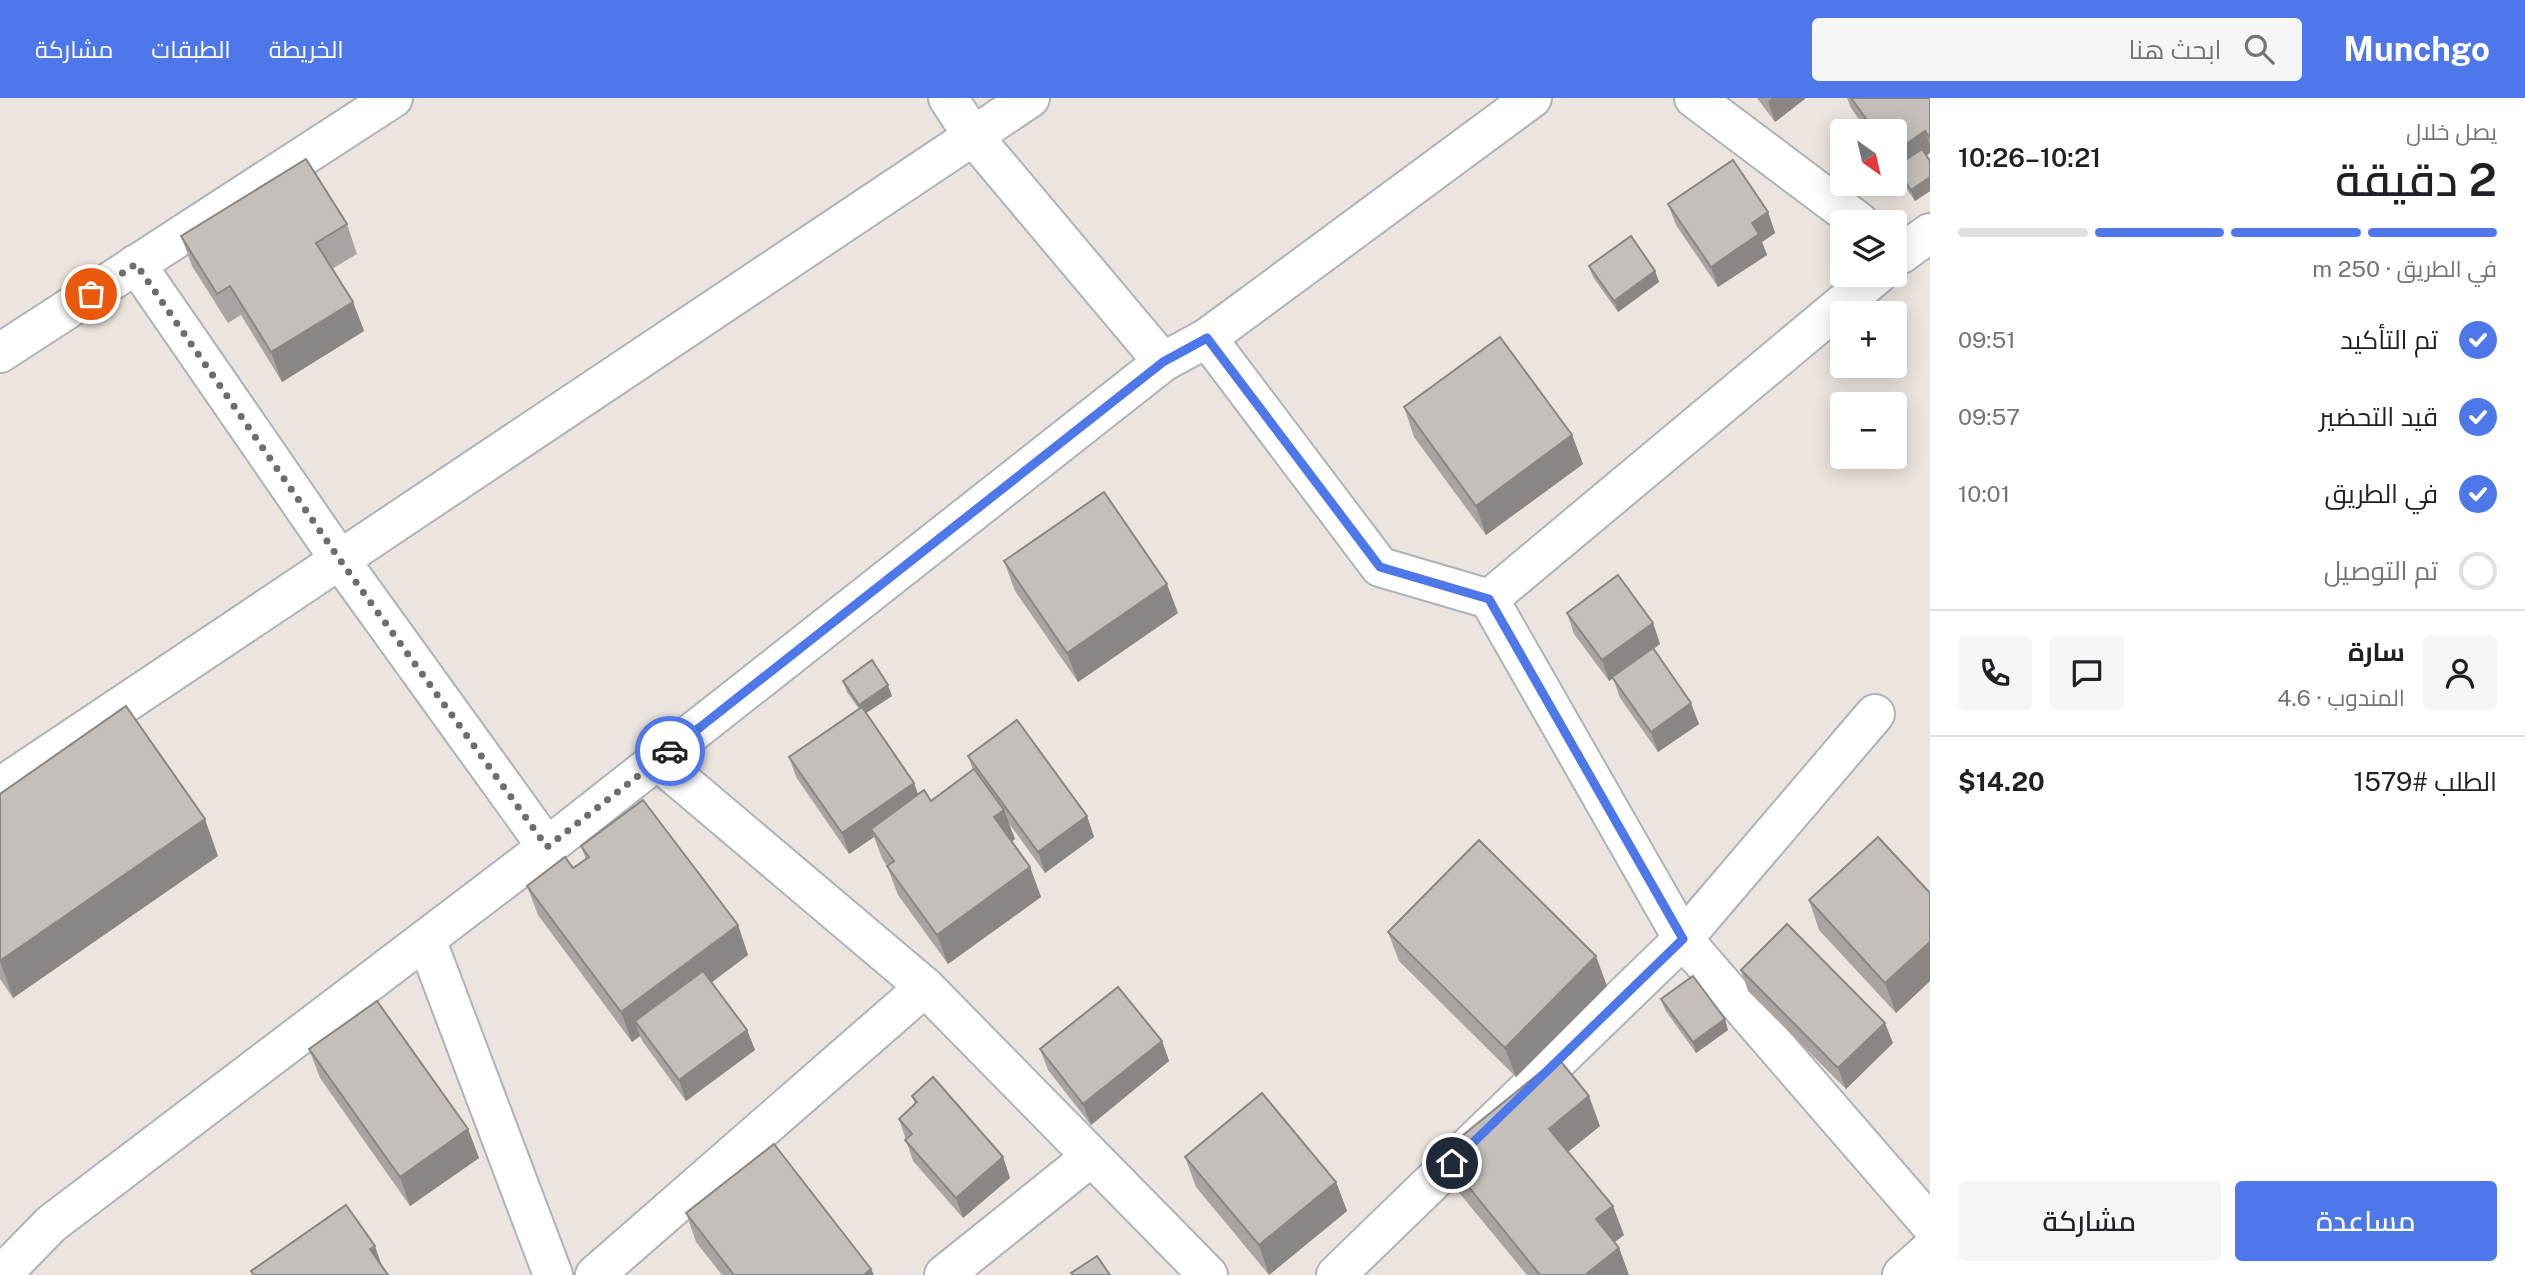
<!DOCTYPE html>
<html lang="ar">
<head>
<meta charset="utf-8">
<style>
  body { margin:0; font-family:"Public Sans",Cairo,sans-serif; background:#f6f6f6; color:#202124; direction:rtl; height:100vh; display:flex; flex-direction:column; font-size:26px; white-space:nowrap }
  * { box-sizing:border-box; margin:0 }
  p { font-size:23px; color:#757577 }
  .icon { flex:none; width:38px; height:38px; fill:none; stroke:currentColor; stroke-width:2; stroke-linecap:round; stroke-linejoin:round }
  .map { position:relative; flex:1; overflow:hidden; direction:ltr }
  .details { display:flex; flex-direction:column; background:#fff; width:595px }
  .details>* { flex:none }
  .needle { width:46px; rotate:146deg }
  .tools { position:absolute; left:1830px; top:21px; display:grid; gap:14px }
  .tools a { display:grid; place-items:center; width:77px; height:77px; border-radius:7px; background:#fff; box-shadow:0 4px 18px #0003; font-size:35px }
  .pin { position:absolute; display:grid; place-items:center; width:60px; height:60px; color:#fff; margin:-30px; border:4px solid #fff; border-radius:50%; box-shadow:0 2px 7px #0007 }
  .courier { position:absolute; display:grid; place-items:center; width:70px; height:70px; margin:-35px; border:5px solid #4e78e9; border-radius:50%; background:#fff; color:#222; box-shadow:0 2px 9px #0007 }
  .summary em { font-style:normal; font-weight:600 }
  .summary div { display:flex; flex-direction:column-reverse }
  .summary { display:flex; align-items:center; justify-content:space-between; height:119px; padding:0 28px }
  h1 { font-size:46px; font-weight:600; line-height:52px }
  .bar { display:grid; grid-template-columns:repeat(4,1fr); gap:10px 7px; align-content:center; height:84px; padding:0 28px }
  .bar i { height:9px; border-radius:5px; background:#e0e0e0 }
  .bar .active { background:#4e78e9 }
  .bar p { grid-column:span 4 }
  .line { display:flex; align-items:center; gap:18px; padding:0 28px; border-top:2px solid #e0e0e0 }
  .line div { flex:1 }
  .round { display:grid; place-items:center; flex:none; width:74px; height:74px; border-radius:7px; background:#f6f6f6 }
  ol { padding:0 28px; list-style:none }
  li { display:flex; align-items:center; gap:21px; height:77px }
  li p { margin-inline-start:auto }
  li .icon { padding:7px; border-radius:50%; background:#4e78e9; color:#fff; stroke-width:4 }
  li:last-child { color:#757577 }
  li i { width:38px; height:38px; border:4px solid #e0e0e0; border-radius:50% }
  .cta { display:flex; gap:14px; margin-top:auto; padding:14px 28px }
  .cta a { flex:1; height:80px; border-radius:7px; background:#4e78e9; color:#fff; font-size:28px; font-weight:600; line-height:80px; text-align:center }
  .cta a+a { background:#f6f6f6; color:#202124 }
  header { display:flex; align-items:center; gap:42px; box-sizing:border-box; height:98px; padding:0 35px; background:#4e78e9; color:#fff }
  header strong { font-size:33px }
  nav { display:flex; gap:38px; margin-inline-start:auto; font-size:24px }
  .search { width:490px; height:63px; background:#f6f6f6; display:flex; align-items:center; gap:18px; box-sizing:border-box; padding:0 24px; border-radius:7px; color:#757577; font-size:26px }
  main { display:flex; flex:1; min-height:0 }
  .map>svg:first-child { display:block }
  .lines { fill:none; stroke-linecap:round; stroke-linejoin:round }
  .minor-casing { stroke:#afb2ba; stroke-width:42 }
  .minor { stroke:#fff; stroke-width:38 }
  .wall { fill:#a9a4a1 }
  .shaded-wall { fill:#898683 }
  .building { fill:#c4bfbb; stroke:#898683; stroke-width:2 }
  .done { stroke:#6f6c6a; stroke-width:7; stroke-dasharray:0 12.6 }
  .route { stroke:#4e78e9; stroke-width:9 }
</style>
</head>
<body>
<header>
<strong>Munchgo</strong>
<div class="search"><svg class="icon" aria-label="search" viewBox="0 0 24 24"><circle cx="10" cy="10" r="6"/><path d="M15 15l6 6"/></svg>ابحث هنا</div>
<nav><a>الخريطة</a><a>الطبقات</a><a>مشاركة</a></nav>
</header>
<main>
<section class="details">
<div class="summary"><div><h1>2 دقيقة</h1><p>يصل خلال</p></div><em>10:21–10:26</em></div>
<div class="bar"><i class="active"></i><i class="active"></i><i class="active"></i><i></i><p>في الطريق · 250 m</p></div>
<ol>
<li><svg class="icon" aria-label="check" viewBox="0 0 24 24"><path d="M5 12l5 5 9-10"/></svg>تم التأكيد<p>09:51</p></li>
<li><svg class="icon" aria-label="check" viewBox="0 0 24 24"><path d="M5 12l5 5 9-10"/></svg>قيد التحضير<p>09:57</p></li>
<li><svg class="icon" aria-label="check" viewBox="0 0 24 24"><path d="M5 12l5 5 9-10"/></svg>في الطريق<p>10:01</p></li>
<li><i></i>تم التوصيل</li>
</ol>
<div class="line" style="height:126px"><a class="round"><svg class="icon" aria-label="person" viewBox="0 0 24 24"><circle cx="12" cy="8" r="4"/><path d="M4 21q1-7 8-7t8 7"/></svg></a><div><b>سارة</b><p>المندوب · 4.6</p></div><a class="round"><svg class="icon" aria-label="chat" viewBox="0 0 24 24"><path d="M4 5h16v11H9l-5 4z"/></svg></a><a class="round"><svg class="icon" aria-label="phone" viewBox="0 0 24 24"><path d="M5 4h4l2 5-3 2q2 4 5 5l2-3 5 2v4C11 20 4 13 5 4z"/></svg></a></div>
<div class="line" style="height:91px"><div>الطلب #1579</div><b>$14.20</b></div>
<div class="cta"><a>مساعدة</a><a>مشاركة</a></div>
</section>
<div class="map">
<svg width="1930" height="1177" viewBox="0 0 1930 1177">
  <rect width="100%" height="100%" fill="#ece5df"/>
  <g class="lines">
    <defs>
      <g id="minor">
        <path d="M948,0L973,38L1163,264"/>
        <path d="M1532,0L1207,240L1380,469L1489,501L1683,841L1930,1126"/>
        <path d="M1694,0L1859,124"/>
        <path d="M1901,156L1930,135"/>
        <path d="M136,166L340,462L547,749"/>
        <path d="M0,255L393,0"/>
        <path d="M1489,501L1877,177"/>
        <path d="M658,663L925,889L1208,1177"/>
        <path d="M0,689L1030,0"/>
        <path d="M426,841L553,1177"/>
        <path d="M4,1177L10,1168L51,1126L547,749L1163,264L1207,240"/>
        <path d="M595,1177L925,889"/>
        <path d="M944,1177L1091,1059"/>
        <path d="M1336,1177L1683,841L1875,616"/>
        <path d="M1902,1177L1930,1152"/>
      </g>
    </defs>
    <use href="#minor" class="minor-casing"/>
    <use href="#minor" class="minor"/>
  </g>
  <g class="wall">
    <path d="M1757,0H1806L1775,24Z"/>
    <path d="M1847,0H1930V55L1926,58L1930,63V93L1915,103L1899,80L1895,72V33H1867L1851,10Z"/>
    <path d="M1668,106L1768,114L1775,135L1762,144L1767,157L1718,189L1676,127Z"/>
    <path d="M347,126L357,156L332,171L353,204L364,233L282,284L241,217L228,225L192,168L181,138Z"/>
    <path d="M1589,168L1655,173L1659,184L1618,214L1593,179Z"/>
    <path d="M1404,309L1572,337L1583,366L1486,437L1414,339Z"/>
    <path d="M1004,463L1178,515L1078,584L1015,493Z"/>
    <path d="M1567,515L1653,525L1660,546L1654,551L1699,626L1658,654L1620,600L1613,580L1609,583L1574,536Z"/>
    <path d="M843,583L892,598L866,615L918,696L931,703L973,672L968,658L1087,718L1094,739L1045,775L1008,724L1015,741L1011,744L1030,769L1041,799L948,866L898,797L887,768L882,760L874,739L849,756L796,679L789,659L859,611L847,594Z"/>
    <path d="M0,696L218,758L13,900L0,881Z"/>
    <path d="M581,748L738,827L748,857L712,884L747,932L755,952L686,1003L643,944L640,938L632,944L538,817L527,788L573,770L586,761Z"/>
    <path d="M1930,795V883L1896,915L1819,832L1809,802Z"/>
    <path d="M1388,834L1607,888L1516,979L1399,863Z"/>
    <path d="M1741,872L1893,945L1846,991L1748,893Z"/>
    <path d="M1661,901L1728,932L1696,955L1665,912Z"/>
    <path d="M1162,943L1169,963L1091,1027L1048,972L1040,951Z"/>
    <path d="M309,951L468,1031L479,1060L410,1108L320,980Z"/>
    <path d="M912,998L1003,1059L1010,1080L963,1120L913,1063L899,1021L915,1006Z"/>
    <path d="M1600,1028L1568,1054L1624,1137L1614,1144L1619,1150L1629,1177H1527L1451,1085L1441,1055Z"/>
    <path d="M1185,1059L1336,1084L1347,1113L1269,1177L1196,1089Z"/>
    <path d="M686,1115L874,1177H722L696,1144Z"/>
  </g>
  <g class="shaded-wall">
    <path d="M1772,0H1806L1775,24L1768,3Z"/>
    <path d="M1925,33L1930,46V55L1900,77L1895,67V54Z"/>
    <path d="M1930,79V93L1915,103L1911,92Z"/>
    <path d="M1768,114L1775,135L1762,144L1767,157L1718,189L1711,169L1752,125Z"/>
    <path d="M1655,173L1659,184L1618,214L1614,203Z"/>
    <path d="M353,204L364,233L282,284L271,254Z"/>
    <path d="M1572,337L1583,366L1486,437L1476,408Z"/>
    <path d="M1167,486L1178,515L1078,584L1067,555Z"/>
    <path d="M1653,525L1660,546L1609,583L1602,562Z"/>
    <path d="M888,587L892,598L863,617L859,607Z"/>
    <path d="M1691,605L1699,626L1658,654L1651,634Z"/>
    <path d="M914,685L922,706L871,731L874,739L849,756L842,735Z"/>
    <path d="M1004,712L1015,741L1005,749L994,719Z"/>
    <path d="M1087,718L1094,739L1045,775L1038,754Z"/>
    <path d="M205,721L218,758L13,900L0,863Z"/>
    <path d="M1030,769L1041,799L948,866L937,837Z"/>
    <path d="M738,827L748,857L644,935L635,923L640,938L632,944L621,914Z"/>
    <path d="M1930,844V883L1896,915L1885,885Z"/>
    <path d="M1596,858L1607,888L1516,979L1505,950Z"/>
    <path d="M1725,921L1728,932L1696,955L1693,944Z"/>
    <path d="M1885,925L1893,945L1846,991L1838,970Z"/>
    <path d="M747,932L755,952L686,1003L679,982Z"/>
    <path d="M1162,943L1169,963L1091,1027L1083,1006Z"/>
    <path d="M1589,998L1600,1028L1559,1061L1549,1031Z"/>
    <path d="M468,1031L479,1060L410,1108L400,1079Z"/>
    <path d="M1003,1059L1010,1080L963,1120L956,1100Z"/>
    <path d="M1336,1084L1347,1113L1269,1177L1259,1147Z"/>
    <path d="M1613,1108L1624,1137L1606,1151L1596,1121Z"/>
    <path d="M375,1148L385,1177L370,1151Z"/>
    <path d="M1619,1150L1629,1177H1585Z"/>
    <path d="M871,1171L874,1177H864Z"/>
  </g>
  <g class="building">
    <path d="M1851,0H1930V40L1925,33L1895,54V33H1875Z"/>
    <path d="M1922,51L1930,63V79L1911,92L1895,69Z"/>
    <path d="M306,61L347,126L316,145L353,204L271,254L230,188L217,196L181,138Z"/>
    <path d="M1733,62L1768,114L1752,125L1759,136L1711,169L1668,106Z"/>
    <path d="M1631,138L1655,173L1614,203L1589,168Z"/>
    <path d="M1500,239L1572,337L1476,408L1404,309Z"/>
    <path d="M1104,394L1167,486L1067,555L1004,463Z"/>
    <path d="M1618,477L1653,525L1602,562L1567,515Z"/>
    <path d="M1653,550L1691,605L1651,634L1612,579Z"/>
    <path d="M872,562L888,587L859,607L843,583Z"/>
    <path d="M126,608L205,721L0,863V696Z"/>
    <path d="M862,609L914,685L842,735L789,659Z"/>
    <path d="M1017,622L1087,718L1038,754L968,658Z"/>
    <path d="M974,671L1004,712L994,719L1030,769L937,837L887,768L894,763L871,731L924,692L931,703Z"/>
    <path d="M643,702L738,827L621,914L527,788L565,759L573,770L589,759L581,748Z"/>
    <path d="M1878,739L1930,795V844L1885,885L1809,802Z"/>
    <path d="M1479,742L1596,858L1505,950L1388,834Z"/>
    <path d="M1787,826L1885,925L1838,970L1741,872Z"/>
    <path d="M703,873L747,932L679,982L635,923Z"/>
    <path d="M1693,878L1725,921L1693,944L1661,901Z"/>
    <path d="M1118,889L1162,943L1083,1006L1040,951Z"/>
    <path d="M377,903L468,1031L400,1079L309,951Z"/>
    <path d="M1558,960L1589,998L1549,1031L1613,1108L1596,1121L1619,1150L1585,1177H1540L1441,1055Z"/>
    <path d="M933,979L1003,1059L956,1100L905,1042L912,1036L899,1021L917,1004L912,998Z"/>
    <path d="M1262,995L1336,1084L1259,1147L1185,1059Z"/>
    <path d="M774,1046L871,1171L864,1177H734L686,1115Z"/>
    <path d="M346,1107L375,1148L370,1151L388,1177H254L251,1173Z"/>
    <path d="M1097,1158L1110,1177H1073L1071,1175Z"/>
  </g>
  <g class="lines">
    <path class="done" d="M91,196L136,166L340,462L547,749L670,653"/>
    <path class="route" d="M670,653L1163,264L1207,240L1380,469L1489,501L1683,841L1452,1065"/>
  </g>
</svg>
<div class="tools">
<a><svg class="needle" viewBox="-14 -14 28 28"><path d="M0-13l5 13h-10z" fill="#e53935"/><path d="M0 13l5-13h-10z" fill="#757577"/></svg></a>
<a><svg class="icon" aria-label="layers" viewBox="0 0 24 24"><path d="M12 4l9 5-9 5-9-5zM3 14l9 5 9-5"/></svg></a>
<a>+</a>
<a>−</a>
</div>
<div class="pin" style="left:91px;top:196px;background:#ea580c"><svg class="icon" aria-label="bag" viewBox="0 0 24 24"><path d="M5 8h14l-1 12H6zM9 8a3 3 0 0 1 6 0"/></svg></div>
<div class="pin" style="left:1452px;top:1065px;background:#1f2937"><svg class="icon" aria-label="home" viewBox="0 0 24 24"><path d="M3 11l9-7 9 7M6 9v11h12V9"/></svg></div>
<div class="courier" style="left:670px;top:653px"><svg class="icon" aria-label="car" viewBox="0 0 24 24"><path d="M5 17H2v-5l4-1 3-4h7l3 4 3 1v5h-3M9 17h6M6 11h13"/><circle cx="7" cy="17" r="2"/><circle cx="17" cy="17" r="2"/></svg></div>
</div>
</main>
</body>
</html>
